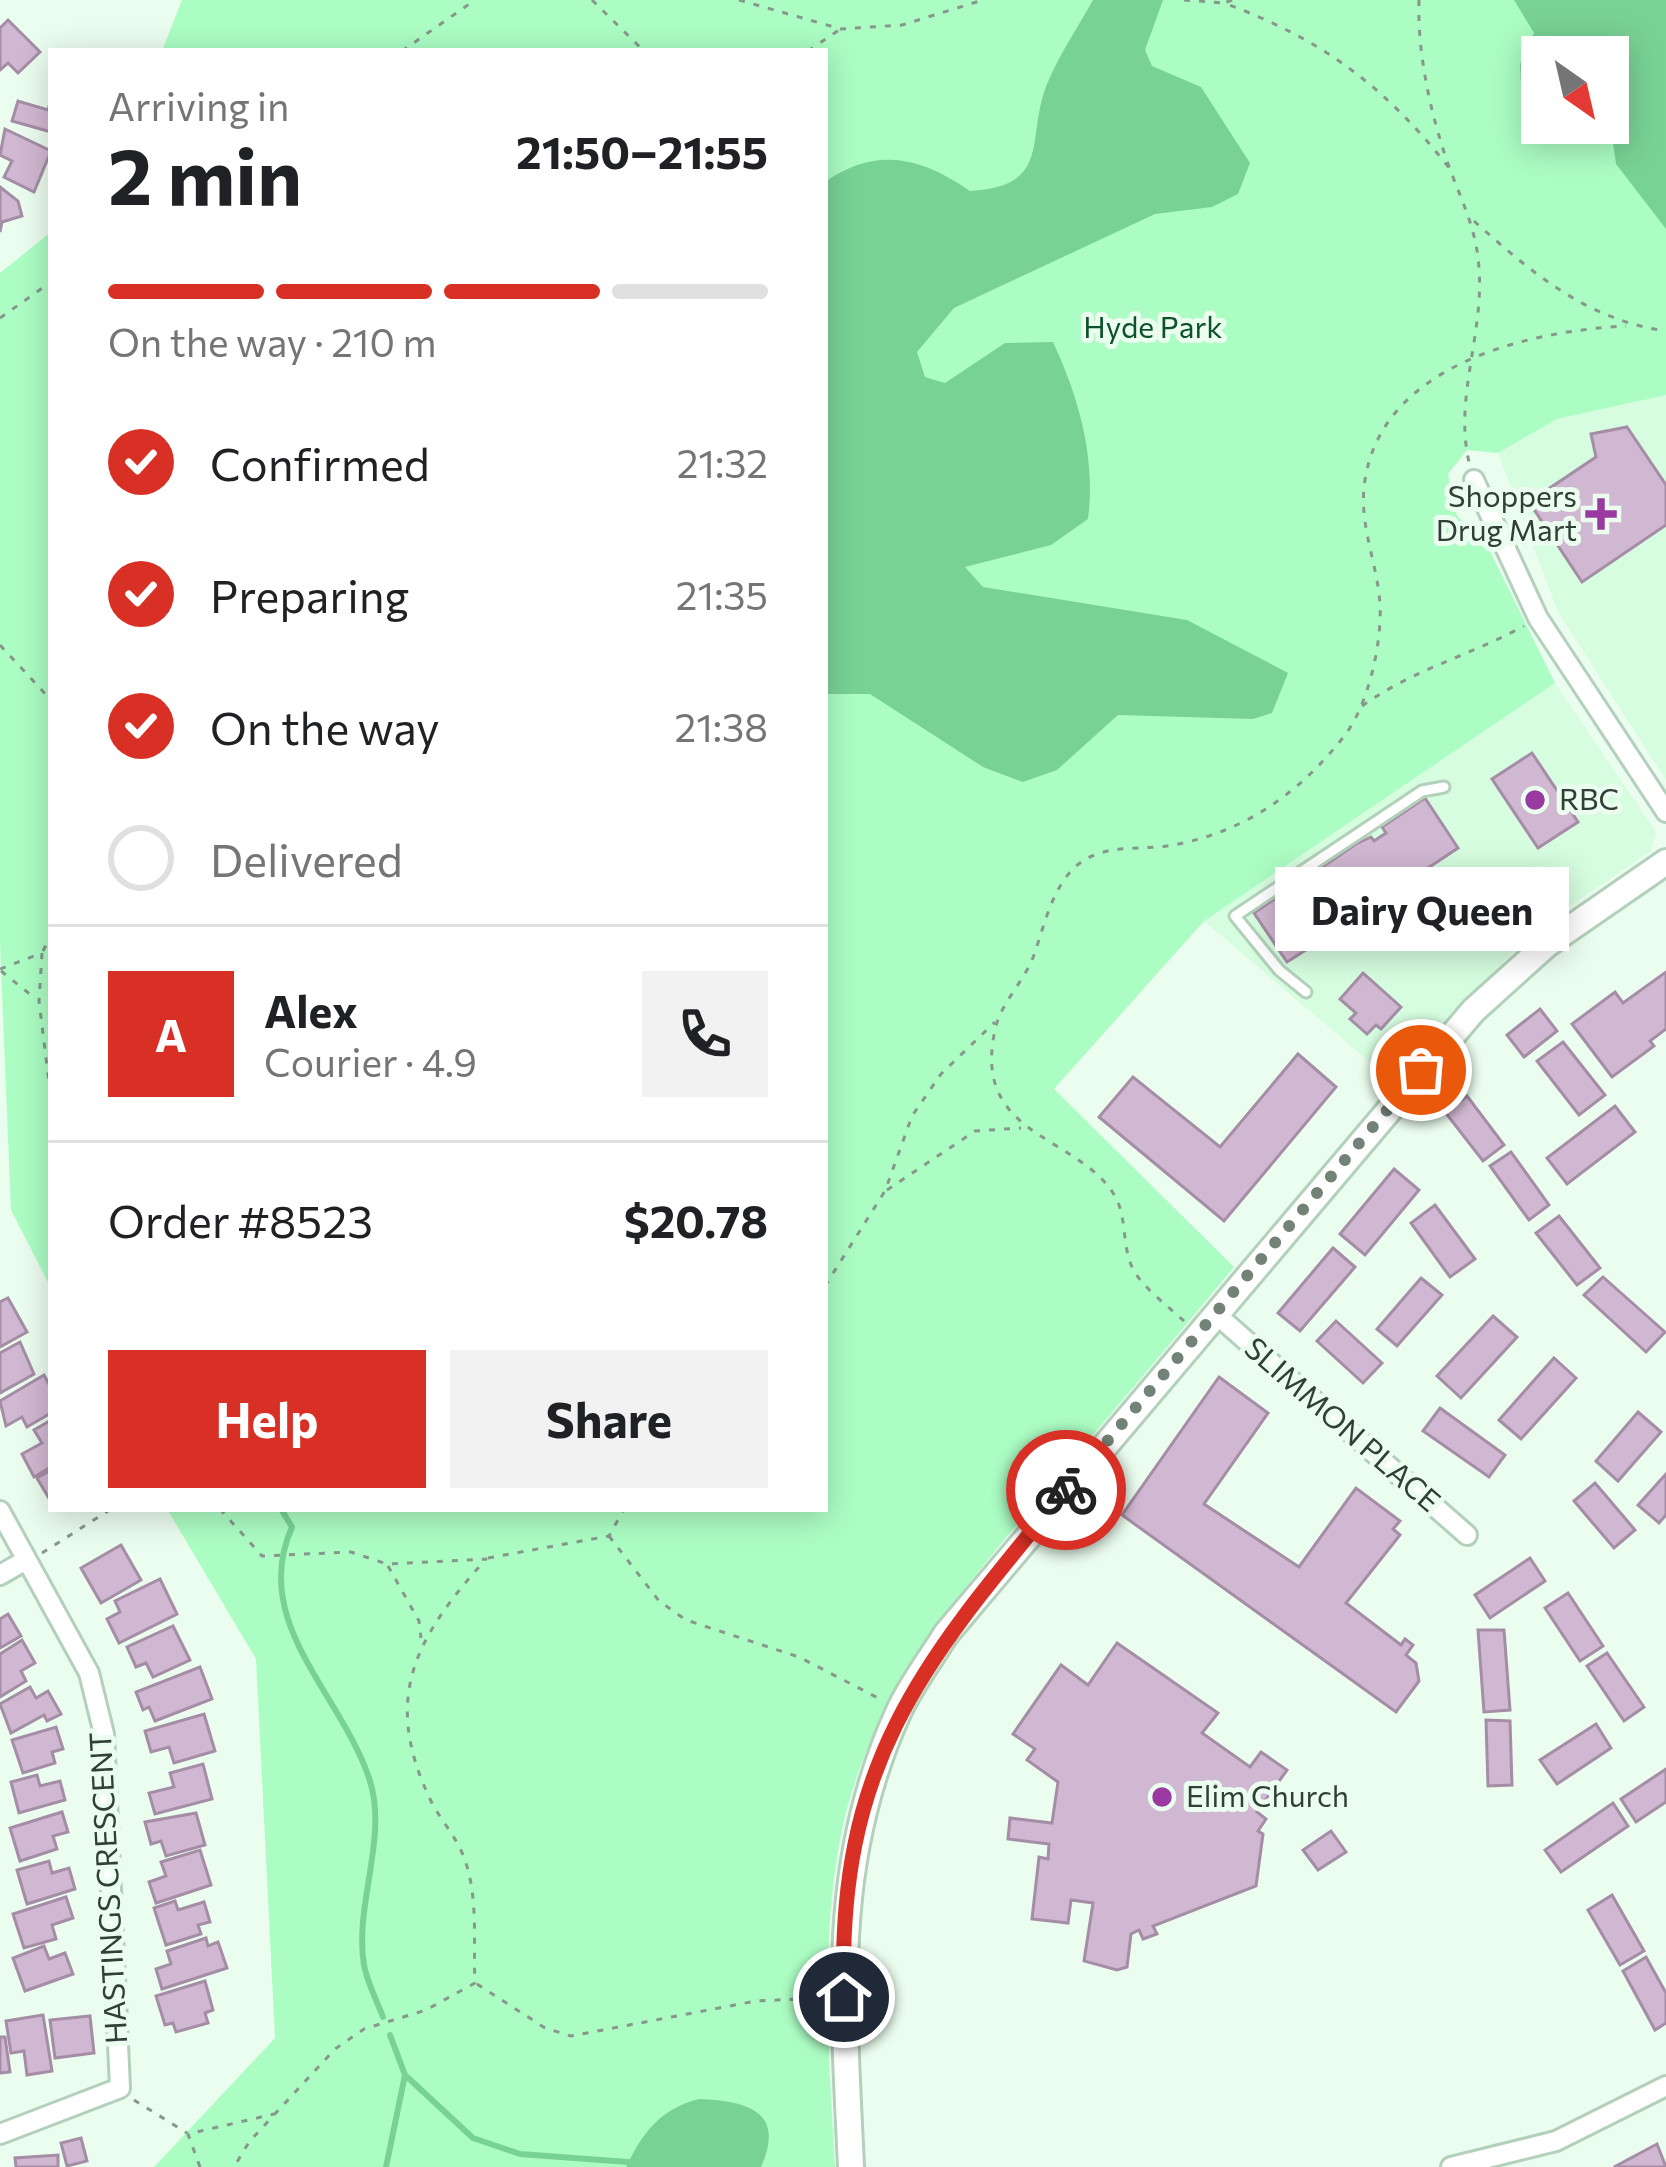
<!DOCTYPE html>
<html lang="en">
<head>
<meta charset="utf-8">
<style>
  body { margin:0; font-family:Commissioner,sans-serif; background:#f2f2f2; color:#202124; height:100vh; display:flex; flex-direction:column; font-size:45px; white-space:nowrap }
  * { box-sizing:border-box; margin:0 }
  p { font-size:39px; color:#757577 }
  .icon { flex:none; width:66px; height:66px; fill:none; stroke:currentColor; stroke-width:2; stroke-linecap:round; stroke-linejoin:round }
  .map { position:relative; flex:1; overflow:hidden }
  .side { position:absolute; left:48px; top:48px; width:780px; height:1464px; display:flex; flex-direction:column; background:#fff; border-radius:0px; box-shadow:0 6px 30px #0003 }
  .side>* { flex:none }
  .needle { width:78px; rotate:146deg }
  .fabs { position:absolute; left:1521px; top:36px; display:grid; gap:24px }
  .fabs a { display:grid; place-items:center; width:108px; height:108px; border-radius:0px; background:#fff; box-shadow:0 6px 30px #0003; font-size:60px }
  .pin { position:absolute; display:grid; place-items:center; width:102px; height:102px; color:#fff; margin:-51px; border:6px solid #fff; border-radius:50%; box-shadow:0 3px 12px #0007 }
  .courier { position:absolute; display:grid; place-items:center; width:120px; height:120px; margin:-60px; border:9px solid #d93025; border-radius:50%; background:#fff; color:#222; box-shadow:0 3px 15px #0007 }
  .bubble { position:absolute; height:84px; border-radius:0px; background:#fff; box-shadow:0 6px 30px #0003; font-size:39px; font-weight:700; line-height:84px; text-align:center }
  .overview em { font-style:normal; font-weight:700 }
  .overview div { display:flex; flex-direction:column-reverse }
  .overview { display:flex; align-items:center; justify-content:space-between; height:204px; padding:0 60px }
  h1 { font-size:78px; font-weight:700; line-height:90px }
  .bar { display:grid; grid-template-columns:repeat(4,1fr); gap:18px 12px; align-content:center; height:144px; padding:0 60px }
  .bar i { height:15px; border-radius:9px; background:#e0e0e0 }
  .bar .on { background:#d93025 }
  .bar p { grid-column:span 4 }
  .line { display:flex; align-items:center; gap:30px; padding:0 60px; border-top:3px solid #e0e0e0 }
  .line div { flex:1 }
  .round { display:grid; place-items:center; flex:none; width:126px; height:126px; border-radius:0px; background:#f2f2f2 }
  ol { padding:0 60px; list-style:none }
  li { display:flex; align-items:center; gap:36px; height:132px }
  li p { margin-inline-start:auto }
  li .icon { padding:12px; border-radius:50%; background:#d93025; color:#fff; stroke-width:4 }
  li:last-child { color:#757577 }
  li i { width:66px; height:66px; border:6px solid #e0e0e0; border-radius:50% }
  .primary-button { display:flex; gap:24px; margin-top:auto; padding:24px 60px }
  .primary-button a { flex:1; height:138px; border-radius:0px; background:#d93025; color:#fff; font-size:48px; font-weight:700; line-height:138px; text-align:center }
  .primary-button a+a { background:#f2f2f2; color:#202124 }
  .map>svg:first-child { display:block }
  .built { fill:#d6fde0 }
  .green { fill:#acfdc4; fill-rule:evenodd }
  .water { fill:#79d295 }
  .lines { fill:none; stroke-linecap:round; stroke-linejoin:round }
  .stream { stroke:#79d295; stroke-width:6 }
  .building { fill:#d1b8d2; stroke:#a58da6; stroke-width:3 }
  .service-casing { stroke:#b3d1ba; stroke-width:15 }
  .minor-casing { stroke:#b3d1ba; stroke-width:24 }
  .tertiary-casing { stroke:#b3d1ba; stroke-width:30 }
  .path { stroke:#87978b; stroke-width:3; stroke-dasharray:6 9; stroke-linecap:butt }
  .service { stroke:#fff; stroke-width:9 }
  .minor { stroke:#fff; stroke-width:18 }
  .tertiary { stroke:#fff; stroke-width:24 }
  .done { stroke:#738277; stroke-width:12; stroke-dasharray:0 21.6 }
  .route { stroke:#d93025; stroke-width:15 }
  .poi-dot { fill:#9a39a1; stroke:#ebfdef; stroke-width:4.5 }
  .labels { text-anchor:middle; stroke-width:10; stroke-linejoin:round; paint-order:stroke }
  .park-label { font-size:30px; fill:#0e522c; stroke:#ebfdef }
  .poi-label { font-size:30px; fill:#323f36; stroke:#ebfdef; text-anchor:start }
  .street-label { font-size:30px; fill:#323f36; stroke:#ebfdef }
</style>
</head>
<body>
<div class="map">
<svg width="1666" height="2167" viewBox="0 0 1666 2167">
  <rect width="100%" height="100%" fill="#ebfdef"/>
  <g class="built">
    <path d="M1666,395V780L1558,612L1498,453L1557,419Z"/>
    <path d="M1555,683L1656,832L1651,851L1533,931L1391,1080L1204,921Z"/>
  </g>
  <g class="green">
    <path d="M182,0H1666V395L1557,419L1498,453L1467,450L1448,474L1457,516L1486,543L1555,683L1204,921L1054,1089L1234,1267C1176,1337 1117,1407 1058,1476C967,1584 866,1696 840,1840C820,1949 829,2057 835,2167H154L275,2038L256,1659L167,1509H825V51H162ZM1542,57H1608V123H1542Z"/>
    <path d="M51,232V1288L11,1210L0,944V273Z"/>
  </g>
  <g class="water">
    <path d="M1093,0H1163L1145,50L1152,66L1201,87L1250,163L1238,194L1212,207L1155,214L954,308L917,352L925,377L945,383L1005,343L1053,342C1079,398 1096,458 1088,519L1051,545L965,567L983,587L1187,620L1288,673L1272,713L1253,719L1118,715L1057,770L1023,782L983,767L870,694H825V182C876,146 921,157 970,191C1053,186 1025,139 1047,84C1059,55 1078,27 1093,0Z"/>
    <path d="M1514,0H1666V229L1616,164L1613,143L1595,123H1608V57H1542V113L1522,102L1520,64L1534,33Z"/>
    <path d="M699,2099C747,2101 786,2111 761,2167H626C643,2132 660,2109 699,2099Z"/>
  </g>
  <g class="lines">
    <g class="stream">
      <path d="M281,1509L292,1527C249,1623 343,1695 370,1781C388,1839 354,1905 364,1965C367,1982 377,2001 383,2017"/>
      <path d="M405,2075L473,2138L520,2154L628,2162"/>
      <path d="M386,2167L405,2075L390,2035"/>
    </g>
  </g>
  <g class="building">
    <path d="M8,20L40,52L18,73L8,63L0,70V28Z"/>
    <path d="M51,100V132L12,121L18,101L48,110Z"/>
    <path d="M5,129L51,151L34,192L4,177L12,161L0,155Z"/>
    <path d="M0,187L18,201L22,216L2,222L0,232Z"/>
    <path d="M1627,427L1666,485V525L1582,582L1529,502L1596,457L1591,434Z"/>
    <path d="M1532,753L1578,822L1538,848L1492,779Z"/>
    <path d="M1425,798L1458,848L1413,878L1410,873L1387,888L1391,893L1309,942L1312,946L1287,962L1254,913L1276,898L1296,895L1326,874L1321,868L1356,844L1371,837L1374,841L1386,833L1382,827Z"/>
    <path d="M1666,972V1029L1650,1041L1654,1046L1612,1077L1572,1024L1615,992L1623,1003Z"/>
    <path d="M1363,973L1401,1007L1381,1029L1376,1025L1367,1034L1350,1019L1356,1013L1340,999Z"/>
    <path d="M1540,1009L1557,1031L1524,1057L1507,1035Z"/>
    <path d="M1563,1042L1605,1095L1579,1115L1537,1061Z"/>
    <path d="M1298,1054L1336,1087L1224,1221L1099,1117L1133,1077L1220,1147Z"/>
    <path d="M1467,1096L1504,1145L1483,1161L1445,1112Z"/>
    <path d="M1615,1106L1635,1132L1567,1184L1547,1158Z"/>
    <path d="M1511,1152L1549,1205L1529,1220L1490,1166Z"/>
    <path d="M1394,1169L1419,1190L1365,1255L1340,1234Z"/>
    <path d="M1435,1205L1475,1259L1450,1277L1411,1223Z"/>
    <path d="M1559,1216L1600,1268L1577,1285L1536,1233Z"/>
    <path d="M1333,1248L1355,1267L1300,1331L1278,1313Z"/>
    <path d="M1603,1277L1665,1332L1646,1352L1584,1295Z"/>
    <path d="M1421,1278L1442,1295L1397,1346L1377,1329Z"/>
    <path d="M8,1298L27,1332L0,1347V1302Z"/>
    <path d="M1493,1316L1517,1337L1461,1398L1437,1376Z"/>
    <path d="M1336,1321L1382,1363L1363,1383L1317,1341Z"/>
    <path d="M20,1342L34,1374L0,1393V1353Z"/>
    <path d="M1554,1358L1576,1378L1521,1439L1499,1420Z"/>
    <path d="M44,1375L51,1388V1413L27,1427L22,1417L6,1426L0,1401Z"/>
    <path d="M1219,1377L1268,1413L1204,1504L1299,1567L1356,1488L1400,1521L1393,1529L1400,1535L1346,1603L1401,1645L1405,1639L1413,1645L1406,1655L1416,1663L1419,1681L1396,1712L1122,1515Z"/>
    <path d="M1440,1408L1505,1455L1489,1477L1423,1431Z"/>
    <path d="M1638,1412L1661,1432L1618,1481L1596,1461Z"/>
    <path d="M51,1420V1467L34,1477L22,1454L42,1443L34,1430Z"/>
    <path d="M51,1470V1499L50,1500L37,1478Z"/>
    <path d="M1666,1474V1515L1659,1523L1638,1505Z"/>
    <path d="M1595,1483L1635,1530L1614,1548L1574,1501Z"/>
    <path d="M121,1545L141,1580L101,1603L81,1568Z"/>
    <path d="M1530,1558L1545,1581L1490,1618L1475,1595Z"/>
    <path d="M160,1579L177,1614L119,1643L107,1619L120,1612L115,1601Z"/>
    <path d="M1568,1593L1603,1646L1580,1661L1545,1608Z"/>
    <path d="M8,1614L21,1636L0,1648V1619Z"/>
    <path d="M173,1626L190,1660L153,1677L146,1663L136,1667L127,1647Z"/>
    <path d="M1478,1630H1504L1510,1710L1484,1712Z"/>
    <path d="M22,1640L35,1663L21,1671L26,1681L0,1697V1654Z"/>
    <path d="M1117,1643L1218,1713L1202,1733L1250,1767L1261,1752L1287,1770L1257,1812L1266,1819L1258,1831L1263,1834L1256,1886L1153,1926L1157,1934L1143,1939L1139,1930L1131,1934L1127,1967L1117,1970L1084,1961L1093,1903L1071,1900L1068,1923L1032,1919L1039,1857L1048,1859L1049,1844L1008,1839L1010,1818L1052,1823L1058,1782L1027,1760L1035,1749L1013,1734L1061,1665L1088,1685Z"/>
    <path d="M1607,1653L1644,1707L1624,1721L1587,1666Z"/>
    <path d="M200,1667L212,1699L155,1721L149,1707L143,1710L136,1692Z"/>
    <path d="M30,1687L36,1698L48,1691L61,1714L47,1721L44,1715L11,1733L0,1704Z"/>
    <path d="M204,1714L215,1751L174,1763L169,1747L151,1752L145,1731Z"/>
    <path d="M1486,1720L1510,1721L1512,1785L1488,1786Z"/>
    <path d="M1596,1724L1611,1748L1557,1784L1540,1760Z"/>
    <path d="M56,1727L63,1749L52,1752L55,1763L23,1773L12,1740Z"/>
    <path d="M203,1764L212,1799L155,1814L149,1793L174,1787L170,1773Z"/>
    <path d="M1666,1769V1802L1636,1822L1621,1799Z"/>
    <path d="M37,1775L40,1786L60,1781L65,1800L19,1813L11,1782Z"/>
    <path d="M1613,1803L1628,1826L1561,1872L1545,1850Z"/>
    <path d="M62,1812L68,1832L53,1836L57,1849L20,1861L10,1828Z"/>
    <path d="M196,1813L205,1845L166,1856L161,1841L151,1844L145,1822Z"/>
    <path d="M1331,1831L1346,1852L1318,1870L1303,1850Z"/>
    <path d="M200,1850L211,1885L156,1903L149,1882L166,1876L161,1862Z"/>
    <path d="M49,1861L52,1873L69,1868L75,1889L27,1904L17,1870Z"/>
    <path d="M1612,1895L1644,1951L1620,1965L1588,1910Z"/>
    <path d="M66,1897L73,1918L52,1925L56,1939L24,1948L13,1914Z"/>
    <path d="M175,1901L178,1910L204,1902L210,1922L198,1925L201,1934L166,1945L154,1908Z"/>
    <path d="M206,1938L208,1946L218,1942L227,1968L162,1989L156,1969L171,1964L167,1951Z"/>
    <path d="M44,1946L49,1959L65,1953L73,1974L25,1991L13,1958Z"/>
    <path d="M1646,1957L1666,1993V2023L1655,2030L1623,1971Z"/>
    <path d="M205,1981L213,2010L205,2013L208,2023L176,2032L173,2023L165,2025L156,1996Z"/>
    <path d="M43,2015L52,2071L27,2075L24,2051L11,2053L6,2021Z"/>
    <path d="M90,2016L94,2053L55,2058L50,2020Z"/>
    <path d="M0,2037H5L10,2072L0,2073Z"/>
    <path d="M81,2138L87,2161L67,2166L61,2143Z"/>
    <path d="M1657,2144L1666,2167H1614Z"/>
    <path d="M58,2155V2167H16L15,2158Z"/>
  </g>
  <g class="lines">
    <defs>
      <path id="service" d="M1306,992L1279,970L1235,916L1422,791L1444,787"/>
      <g id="minor">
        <path d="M1474,480L1538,618L1666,812"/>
        <path d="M1217,1315L1467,1535"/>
        <path d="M0,1511L89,1673L104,1734L120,2088L0,2134"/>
        <path d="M0,1575L26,1560"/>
        <path d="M1451,2167L1556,2141L1666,2086"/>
      </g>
      <path id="tertiary" d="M851,2167C844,2006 829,1865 898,1713C910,1686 930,1660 946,1634L1473,1011L1546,945L1666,862"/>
    </defs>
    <use href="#service" class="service-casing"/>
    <use href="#minor" class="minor-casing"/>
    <use href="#tertiary" class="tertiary-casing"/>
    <g class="path">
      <path d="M592,0L644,51"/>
      <path d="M739,0L841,29L902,25L983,0"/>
      <path d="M1184,0L1224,3"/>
      <path d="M1232,0L1224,3C1322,39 1385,86 1450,169"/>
      <path d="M1419,0C1417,55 1432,121 1451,172C1464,206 1477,232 1479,269C1484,334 1454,398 1469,462"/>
      <path d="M402,51L475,0"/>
      <path d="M808,51L839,30"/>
      <path d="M1474,221C1532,273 1587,320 1666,331"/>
      <path d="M0,318L51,282"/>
      <path d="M0,645L51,700"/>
      <path d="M1362,706C1414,669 1469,656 1524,626"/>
      <path d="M43,951L51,935"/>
      <path d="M0,969L42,953L39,1001L51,1099"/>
      <path d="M1,971L36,999"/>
      <path d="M887,1190L975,1131L1021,1128"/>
      <path d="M825,1286L885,1191L912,1116L941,1074L995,1022"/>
      <path d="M1184,1321C1169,1307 1142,1287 1133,1269C1122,1248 1127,1219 1116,1198C1081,1134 968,1139 996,1026C1002,1002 1025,980 1034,955C1046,921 1055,872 1092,856C1116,845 1147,850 1173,845C1245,832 1300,793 1345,735C1368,705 1382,644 1380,605C1378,566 1360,528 1364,488C1376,366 1526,331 1626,326"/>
      <path d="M220,1509L262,1556L351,1552L387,1564L486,1559C417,1636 381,1696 430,1799C439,1818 455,1835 463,1855C479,1894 473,1942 475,1983L426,2010L364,2029L335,2049L249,2142L234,2167"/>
      <path d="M609,1536L659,1601L686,1620L799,1657L882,1700"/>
      <path d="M42,1553L111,1509"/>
      <path d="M488,1558L609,1536L624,1509"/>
      <path d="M388,1566L419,1621L421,1638"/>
      <path d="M477,1984L545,2028L571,2036L756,2001L820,1998"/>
      <path d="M134,2100L187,2133"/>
      <path d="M200,2167L188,2134L274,2114"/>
    </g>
    <use href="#service" class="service"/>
    <use href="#minor" class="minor"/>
    <use href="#tertiary" class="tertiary"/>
  </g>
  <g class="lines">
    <path class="done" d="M1066,1490L1421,1070"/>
    <path class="route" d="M844,1997C836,1761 924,1661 1066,1490"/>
  </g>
  <g class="poi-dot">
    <path d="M1595 496h12v12h12v12h-12v12h-12v-12h-12v-12h12z"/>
    <circle cx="1535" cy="800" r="12"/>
    <circle cx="1162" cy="1797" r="12"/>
  </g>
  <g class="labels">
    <g class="park-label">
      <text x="1153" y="338">Hyde Park</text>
    </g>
    <g class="poi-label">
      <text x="1577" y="507" text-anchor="end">Shoppers<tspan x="1577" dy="34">Drug Mart</tspan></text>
      <text x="1559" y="810">RBC</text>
      <text x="1186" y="1807">Elim Church</text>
    </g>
    <g class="street-label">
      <text transform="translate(1342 1425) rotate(41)" y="10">SLIMMON PLACE</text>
      <text transform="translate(109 1888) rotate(-93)" y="10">HASTINGS CRESCENT</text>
    </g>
  </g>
</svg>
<div class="fabs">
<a><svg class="needle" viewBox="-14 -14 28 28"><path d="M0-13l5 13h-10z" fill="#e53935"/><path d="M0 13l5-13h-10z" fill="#757577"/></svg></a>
</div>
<div class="pin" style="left:1421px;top:1070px;background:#ea580c"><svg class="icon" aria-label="bag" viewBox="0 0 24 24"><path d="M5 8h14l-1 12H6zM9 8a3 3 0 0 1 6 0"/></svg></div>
<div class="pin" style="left:844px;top:1997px;background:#1f2937"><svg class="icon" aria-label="home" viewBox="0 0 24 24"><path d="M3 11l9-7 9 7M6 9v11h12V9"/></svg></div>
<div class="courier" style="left:1066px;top:1490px"><svg class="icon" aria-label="bike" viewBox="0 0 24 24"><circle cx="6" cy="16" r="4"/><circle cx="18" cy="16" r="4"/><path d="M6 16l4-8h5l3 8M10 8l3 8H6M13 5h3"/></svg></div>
<div class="bubble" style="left:1275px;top:867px;width:294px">Dairy Queen</div>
<section class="side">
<div class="overview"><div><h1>2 min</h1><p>Arriving in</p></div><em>21:50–21:55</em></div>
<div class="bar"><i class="on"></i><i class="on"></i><i class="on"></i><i></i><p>On the way · 210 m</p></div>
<ol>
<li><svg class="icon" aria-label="check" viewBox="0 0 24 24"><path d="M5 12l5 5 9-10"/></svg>Confirmed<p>21:32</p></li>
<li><svg class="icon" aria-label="check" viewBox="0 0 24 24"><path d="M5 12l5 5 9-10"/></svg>Preparing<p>21:35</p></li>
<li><svg class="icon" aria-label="check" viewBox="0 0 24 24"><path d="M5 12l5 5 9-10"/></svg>On the way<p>21:38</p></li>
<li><i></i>Delivered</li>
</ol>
<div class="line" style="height:216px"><b class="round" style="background:#d93025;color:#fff">A</b><div><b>Alex</b><p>Courier · 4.9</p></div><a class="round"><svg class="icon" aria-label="phone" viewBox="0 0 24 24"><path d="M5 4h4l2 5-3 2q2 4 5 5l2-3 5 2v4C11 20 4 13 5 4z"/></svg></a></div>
<div class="line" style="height:156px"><div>Order #8523</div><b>$20.78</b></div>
<div class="primary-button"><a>Help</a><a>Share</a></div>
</section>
</div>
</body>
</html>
